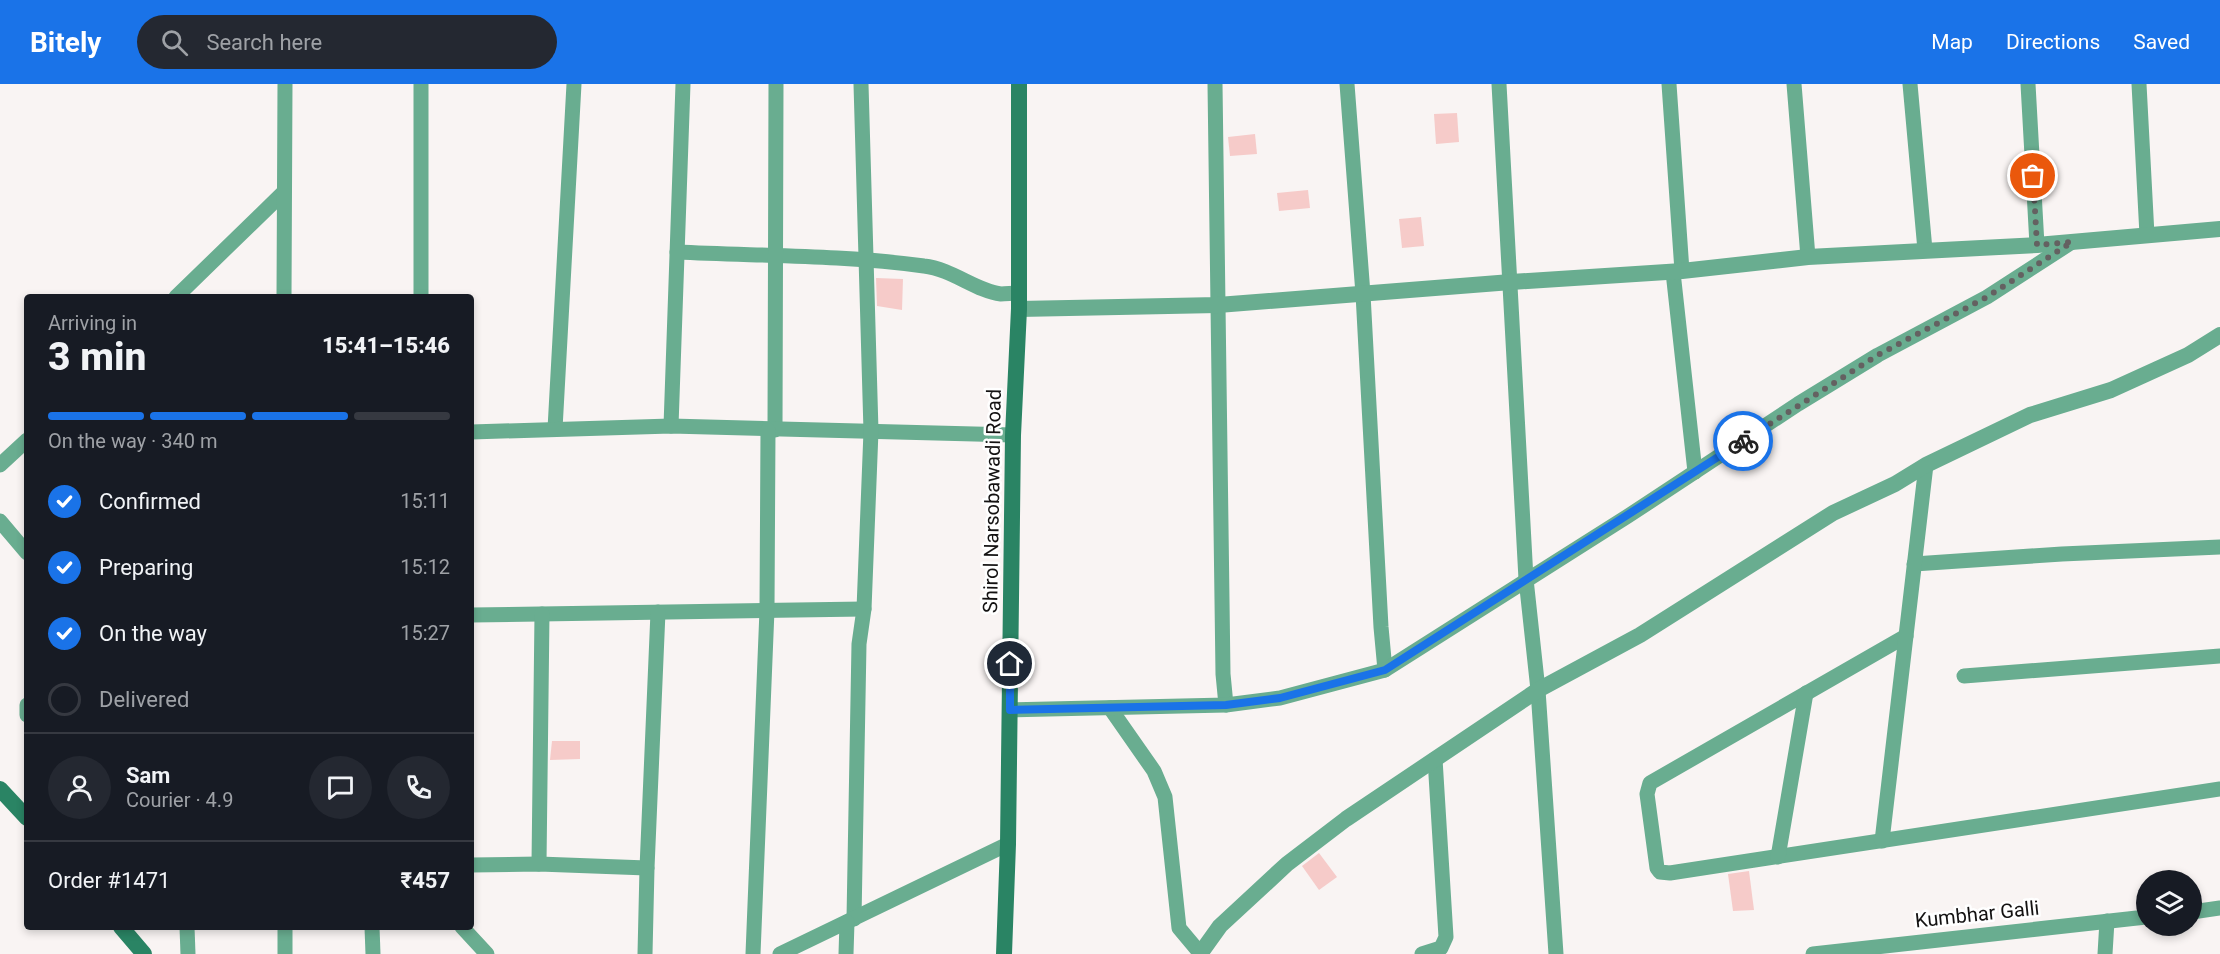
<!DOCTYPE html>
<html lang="en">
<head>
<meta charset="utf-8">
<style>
  body { margin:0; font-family:Roboto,sans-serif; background:#242831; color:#f1f3f6; height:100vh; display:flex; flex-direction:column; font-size:22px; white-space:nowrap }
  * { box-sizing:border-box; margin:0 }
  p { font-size:20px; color:#9ea1a6 }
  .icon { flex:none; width:33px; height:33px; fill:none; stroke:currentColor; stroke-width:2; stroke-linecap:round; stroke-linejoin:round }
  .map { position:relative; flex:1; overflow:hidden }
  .panel { position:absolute; left:24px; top:210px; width:450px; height:636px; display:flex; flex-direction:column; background:#171b24; border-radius:6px; box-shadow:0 3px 9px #0003 }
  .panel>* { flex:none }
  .fabs { position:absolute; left:2136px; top:786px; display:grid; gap:12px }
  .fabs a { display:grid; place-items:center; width:66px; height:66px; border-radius:50%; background:#171b24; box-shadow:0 3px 9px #0003; font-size:30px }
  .pin { position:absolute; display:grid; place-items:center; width:51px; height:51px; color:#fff; margin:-26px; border:3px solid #fff; border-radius:50%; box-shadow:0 2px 6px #0007 }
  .courier { position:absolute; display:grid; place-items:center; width:60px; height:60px; margin:-30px; border:4px solid #1a73e8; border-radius:50%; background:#fff; color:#222; box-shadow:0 2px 8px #0007 }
  .head em { font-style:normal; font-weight:800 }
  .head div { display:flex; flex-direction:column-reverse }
  .head { display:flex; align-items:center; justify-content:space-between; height:102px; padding:0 24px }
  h1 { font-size:39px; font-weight:800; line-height:45px }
  .bar { display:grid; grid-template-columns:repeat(4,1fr); gap:9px 6px; align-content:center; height:72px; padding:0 24px }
  .bar i { height:8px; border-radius:4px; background:#363941 }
  .bar .selected { background:#1a73e8 }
  .bar p { grid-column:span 4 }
  .line { display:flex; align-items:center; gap:15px; padding:0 24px; border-top:2px solid #363941 }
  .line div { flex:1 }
  .round { display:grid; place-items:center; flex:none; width:63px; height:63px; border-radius:32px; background:#242831 }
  ol { padding:0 24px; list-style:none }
  li { display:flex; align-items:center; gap:18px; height:66px }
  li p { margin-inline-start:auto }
  li .icon { padding:6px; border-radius:50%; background:#1a73e8; color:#fff; stroke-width:4 }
  li:last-child { color:#9ea1a6 }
  li i { width:33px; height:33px; border:3px solid #363941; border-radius:50% }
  header { display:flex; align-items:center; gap:36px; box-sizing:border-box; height:84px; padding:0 30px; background:#1a73e8; color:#fff }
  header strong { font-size:28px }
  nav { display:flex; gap:33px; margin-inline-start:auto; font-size:21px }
  .search { width:420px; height:54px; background:#242831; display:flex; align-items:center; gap:15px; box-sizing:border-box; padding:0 21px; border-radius:33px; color:#9ea1a6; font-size:22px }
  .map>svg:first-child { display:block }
  .building { fill:#f6cbc9 }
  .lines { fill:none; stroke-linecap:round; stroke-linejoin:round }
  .minor { stroke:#69ad90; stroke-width:15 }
  .tertiary { stroke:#69ad90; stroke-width:16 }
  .secondary { stroke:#2a8464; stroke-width:16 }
  .done { stroke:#646161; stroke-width:6; stroke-dasharray:0 10.8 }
  .route { stroke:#1a73e8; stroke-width:8 }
  .labels { text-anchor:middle; stroke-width:5; stroke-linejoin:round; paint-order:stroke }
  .street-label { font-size:20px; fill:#141212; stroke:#fff }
</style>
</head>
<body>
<header>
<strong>Bitely</strong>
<div class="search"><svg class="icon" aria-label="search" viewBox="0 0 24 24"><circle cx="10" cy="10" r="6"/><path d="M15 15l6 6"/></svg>Search here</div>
<nav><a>Map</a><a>Directions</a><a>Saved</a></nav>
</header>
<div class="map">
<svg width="2220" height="870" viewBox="0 0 2220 870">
  <rect width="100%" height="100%" fill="#f9f4f3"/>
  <g class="building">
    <path d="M1457,29L1459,58L1436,60L1434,30Z"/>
    <path d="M1255,50L1257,70L1230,72L1228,53Z"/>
    <path d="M1308,106L1310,124L1279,127L1277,109Z"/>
    <path d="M1421,133L1424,162L1402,164L1399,135Z"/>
    <path d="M876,194L903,195L902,226L877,222Z"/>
    <path d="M552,657H580V675L550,676Z"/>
    <path d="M1319,769L1337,793L1319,806L1302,782Z"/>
    <path d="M1749,787L1754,826L1733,827L1728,790Z"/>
  </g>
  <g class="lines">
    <g class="minor">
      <path d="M421,0V213"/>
      <path d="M1215,0L1223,590L1226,621"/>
      <path d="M1347,0L1363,210L1381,543L1385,586"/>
      <path d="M1499,0L1526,495L1538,606L1556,870"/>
      <path d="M1669,0L1682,187"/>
      <path d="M1794,0L1808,173"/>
      <path d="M1910,0L1925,166"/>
      <path d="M2028,0L2037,161"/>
      <path d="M2139,0L2147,151"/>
      <path d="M677,168C759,172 842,171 924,182C952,185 976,207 1001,210C1006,210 1013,209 1019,209"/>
      <path d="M1673,188L1695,388"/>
      <path d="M176,213L284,108"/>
      <path d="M284,213L285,0"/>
      <path d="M671,342L683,0"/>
      <path d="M555,345L574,0"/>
      <path d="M775,346L776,0"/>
      <path d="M471,348L671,342L1013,351"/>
      <path d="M0,381L27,356"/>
      <path d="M0,437L27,469"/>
      <path d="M1914,480L2062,470L2220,463"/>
      <path d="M471,531L864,525"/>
      <path d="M1906,552L1650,699L1647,710L1657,784L1660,788L1670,789L2220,705"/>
      <path d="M1964,592L2220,572"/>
      <path d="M27,621V631"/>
      <path d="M1110,624L1154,687L1165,713L1179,844L1200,869"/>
      <path d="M1010,626L1226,621L1280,614L1385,586L1628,432L1798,320L1878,271L1987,213L2072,158"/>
      <path d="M1882,757L1926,381"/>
      <path d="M1778,773L1806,609"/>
      <path d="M539,780L542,530"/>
      <path d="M471,781L539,780L647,784"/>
      <path d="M2192,828L2220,824"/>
      <path d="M854,835L859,560L864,525L871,347L861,0"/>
      <path d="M187,843L188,870"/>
      <path d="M285,843V870"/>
      <path d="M372,843L373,870"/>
      <path d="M462,843L487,870"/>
      <path d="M645,870L647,784L658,528"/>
      <path d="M753,870L767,526L768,346"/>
      <path d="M780,870L1008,760"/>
      <path d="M846,870L847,838"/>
      <path d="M1422,870L1441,864L1446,853L1435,675"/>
      <path d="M1813,870L2146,833"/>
      <path d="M2105,870L2107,837"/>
    </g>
    <g class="tertiary">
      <path d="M1019,225L1218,221L1511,198L1682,187L1808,173L2037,161L2220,145"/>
      <path d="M1200,870L1220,842L1287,780L1346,735L1538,606L1640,551L1833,429L1895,400L1926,381L2030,331L2111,306L2188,271L2220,251"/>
    </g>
    <g class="secondary">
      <path d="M0,705L27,734"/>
      <path d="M121,843L144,870"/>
      <path d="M1004,870L1008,760L1013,351L1019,225V0"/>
    </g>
  </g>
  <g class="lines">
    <path class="done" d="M1743,357L1878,271L1987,213L2072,158L2037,161L2033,92"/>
    <path class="route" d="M1010,580V626L1226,621L1280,614L1385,586L1743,357"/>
  </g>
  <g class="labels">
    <g class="street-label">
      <text transform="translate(992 417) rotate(-89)" y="7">Shirol Narsobawadi Road</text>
      <text transform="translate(1977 830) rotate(-6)" y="7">Kumbhar Galli</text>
    </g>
  </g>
</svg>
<div class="fabs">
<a><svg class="icon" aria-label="layers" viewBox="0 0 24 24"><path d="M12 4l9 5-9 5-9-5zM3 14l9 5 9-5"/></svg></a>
</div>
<div class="pin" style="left:2033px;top:92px;background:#ea580c"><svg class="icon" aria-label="bag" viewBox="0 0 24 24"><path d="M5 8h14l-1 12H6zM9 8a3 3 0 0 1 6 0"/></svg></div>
<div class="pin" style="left:1010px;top:580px;background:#1f2937"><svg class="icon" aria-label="home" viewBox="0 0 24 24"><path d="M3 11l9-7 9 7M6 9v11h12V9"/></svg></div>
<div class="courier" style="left:1743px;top:357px"><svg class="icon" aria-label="bike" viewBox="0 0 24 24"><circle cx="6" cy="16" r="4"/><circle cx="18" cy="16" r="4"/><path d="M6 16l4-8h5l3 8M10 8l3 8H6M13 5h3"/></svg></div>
<section class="panel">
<div class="head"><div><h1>3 min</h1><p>Arriving in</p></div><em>15:41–15:46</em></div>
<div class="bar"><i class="selected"></i><i class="selected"></i><i class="selected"></i><i></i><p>On the way · 340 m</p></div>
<ol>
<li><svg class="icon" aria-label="check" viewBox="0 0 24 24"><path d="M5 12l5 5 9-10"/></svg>Confirmed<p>15:11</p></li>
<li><svg class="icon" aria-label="check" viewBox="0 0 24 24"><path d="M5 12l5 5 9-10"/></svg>Preparing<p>15:12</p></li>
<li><svg class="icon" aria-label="check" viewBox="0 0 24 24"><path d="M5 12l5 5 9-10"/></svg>On the way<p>15:27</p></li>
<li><i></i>Delivered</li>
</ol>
<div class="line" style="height:108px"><a class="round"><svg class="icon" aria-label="person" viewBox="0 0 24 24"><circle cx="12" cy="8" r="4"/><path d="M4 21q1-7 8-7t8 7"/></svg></a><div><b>Sam</b><p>Courier · 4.9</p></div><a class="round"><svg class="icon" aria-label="chat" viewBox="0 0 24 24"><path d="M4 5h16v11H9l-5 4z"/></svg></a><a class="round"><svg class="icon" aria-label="phone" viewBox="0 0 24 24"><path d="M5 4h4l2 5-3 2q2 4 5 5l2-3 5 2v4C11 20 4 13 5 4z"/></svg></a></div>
<div class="line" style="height:78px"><div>Order #1471</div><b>₹457</b></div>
</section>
</div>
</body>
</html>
